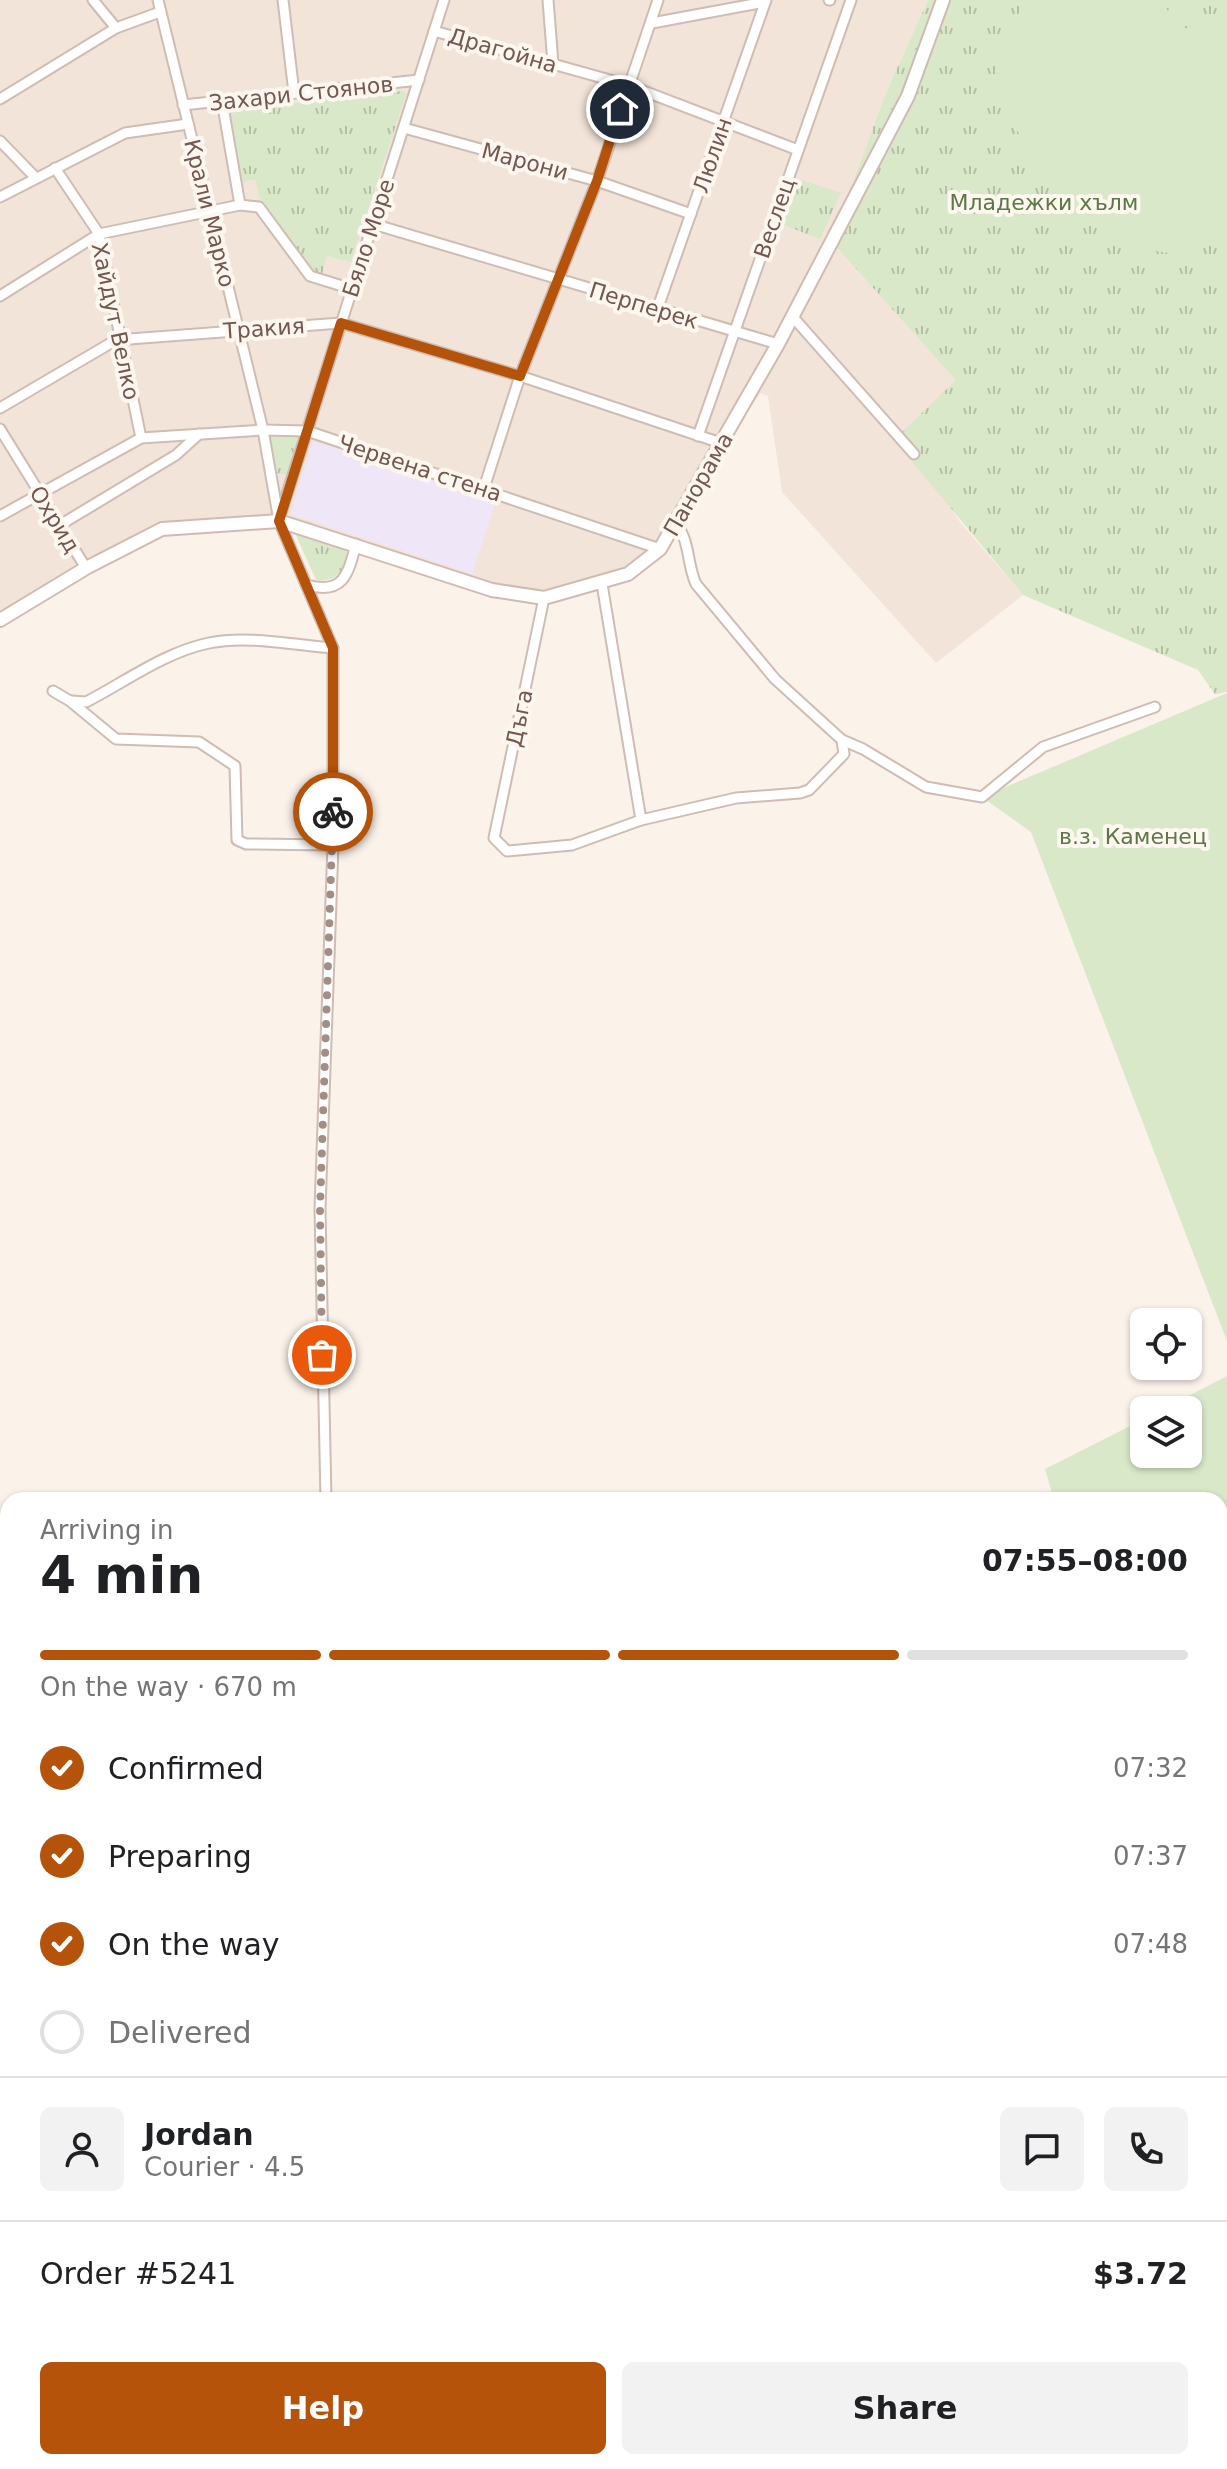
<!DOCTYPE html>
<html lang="en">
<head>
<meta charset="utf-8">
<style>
  body { margin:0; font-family:"DejaVu Sans",sans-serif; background:#f2f2f2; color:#202124; height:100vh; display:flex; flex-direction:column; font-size:30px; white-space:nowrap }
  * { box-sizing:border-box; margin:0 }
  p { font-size:26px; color:#757577 }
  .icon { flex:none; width:44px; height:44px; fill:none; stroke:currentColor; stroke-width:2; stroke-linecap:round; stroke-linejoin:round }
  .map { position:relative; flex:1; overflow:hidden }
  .sheet { position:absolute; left:0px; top:1492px; width:1228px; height:978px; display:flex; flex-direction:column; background:#fff; border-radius:24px 24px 0 0; box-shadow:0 2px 6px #0004 }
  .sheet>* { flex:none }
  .buttons { position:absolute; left:1130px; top:1308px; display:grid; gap:16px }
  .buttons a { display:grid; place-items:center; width:72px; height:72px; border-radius:12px; background:#fff; box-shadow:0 2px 6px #0004; font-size:40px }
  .pin { position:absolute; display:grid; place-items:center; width:68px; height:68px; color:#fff; margin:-34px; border:4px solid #fff; border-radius:50%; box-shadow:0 2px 8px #0007 }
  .courier { position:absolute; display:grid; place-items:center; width:80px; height:80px; margin:-40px; border:6px solid #b45309; border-radius:50%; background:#fff; color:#222; box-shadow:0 2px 10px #0007 }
  .head em { font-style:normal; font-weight:600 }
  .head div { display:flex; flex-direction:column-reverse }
  .head { display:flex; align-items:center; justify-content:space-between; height:136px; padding:0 40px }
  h1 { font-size:52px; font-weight:600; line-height:60px }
  .bar { display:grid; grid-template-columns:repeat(4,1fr); gap:12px 8px; align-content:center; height:96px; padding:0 40px }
  .bar i { height:10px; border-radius:6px; background:#e0e0e0 }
  .bar .selected { background:#b45309 }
  .bar p { grid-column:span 4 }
  .line { display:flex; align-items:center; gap:20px; padding:0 40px; border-top:2px solid #e0e0e0 }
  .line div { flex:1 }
  .round { display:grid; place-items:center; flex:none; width:84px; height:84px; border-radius:12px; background:#f2f2f2 }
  ol { padding:0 40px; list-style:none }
  li { display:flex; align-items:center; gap:24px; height:88px }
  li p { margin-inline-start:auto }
  li .icon { padding:8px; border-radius:50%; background:#b45309; color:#fff; stroke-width:4 }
  li:last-child { color:#757577 }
  li i { width:44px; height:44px; border:4px solid #e0e0e0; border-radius:50% }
  .primary-button { display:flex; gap:16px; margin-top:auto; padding:16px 40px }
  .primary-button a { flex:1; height:92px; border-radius:12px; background:#b45309; color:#fff; font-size:32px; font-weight:600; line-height:92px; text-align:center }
  .primary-button a+a { background:#f2f2f2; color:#202124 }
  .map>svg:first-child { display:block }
  .residential { fill:#f2e4d9 }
  .education { fill:#efe6f8 }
  .grass { fill:url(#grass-tufts) }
  .garden { fill:#d9e8c9 }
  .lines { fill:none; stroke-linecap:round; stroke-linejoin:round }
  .stream { stroke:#a6d3d5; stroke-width:3 }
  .canal { stroke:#bfe3e4; stroke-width:10 }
  .street-casing { stroke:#cfbcb3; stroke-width:13 }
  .secondary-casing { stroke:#d1bbb1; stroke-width:16 }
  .street { stroke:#fff; stroke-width:9 }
  .secondary { stroke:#fff; stroke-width:12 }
  .done { stroke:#a38e85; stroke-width:8; stroke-dasharray:0 14.4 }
  .route { stroke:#b45309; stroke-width:10 }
  .labels { text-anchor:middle; stroke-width:8; stroke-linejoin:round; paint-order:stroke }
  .street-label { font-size:22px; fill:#74584f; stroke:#fef7f0 }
  .park-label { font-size:22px; fill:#5c7848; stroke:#fef7f0 }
</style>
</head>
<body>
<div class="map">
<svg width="1227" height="2469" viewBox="0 0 1227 2469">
  <defs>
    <pattern id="grass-tufts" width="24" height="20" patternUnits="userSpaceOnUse" patternTransform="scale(2)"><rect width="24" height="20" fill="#d9e8c9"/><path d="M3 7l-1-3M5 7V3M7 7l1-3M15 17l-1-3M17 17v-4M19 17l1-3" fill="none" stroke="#b5bfa6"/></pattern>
  </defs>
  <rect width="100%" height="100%" fill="#fbf2ea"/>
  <path class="residential" d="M0,0H928L885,95L831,241L957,380L939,491L960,522L1023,595L936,663L782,492L768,396L761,393L721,443L683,510L669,521L637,566L544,598L492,590L279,521L162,529L0,613Z"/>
  <path class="education" d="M313,441L496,501L472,574L290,514Z"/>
  <g class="grass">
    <path d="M928,0H1227V692L1215,694L1198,670L1023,595L894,440L956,380L831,241L885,95Z"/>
    <path d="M403,91L406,94L351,262L327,256L321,278L311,275L259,196L255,179L240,183L230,110Z"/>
    <path d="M799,179L841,193L820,239L781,224Z"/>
    <path d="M270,434L298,437L286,475L277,473Z"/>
    <path d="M294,531L345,548C353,568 335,583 316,580Z"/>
  </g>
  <g class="garden">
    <path d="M1031,0H1157L1188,30L1200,20L1227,47L1217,59L1227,70V235C1161,280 1103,231 1059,184C1009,130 964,64 1031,0Z"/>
    <path d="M1227,693V1341L1031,832L982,797Z"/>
    <path d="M1227,1376V1883L1220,1868V1500H1054L1045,1469L1144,1419V1454H1188V1410H1161Z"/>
    <path d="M1227,2207V2469H1224L1220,2462V2212Z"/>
  </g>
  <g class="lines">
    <path class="stream" d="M395,2462L398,2469"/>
    <g class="canal">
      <path d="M0,1794L8,1807"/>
      <path d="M417,2462L421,2469"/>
    </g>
    <defs>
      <g id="street">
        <path d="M93,0L116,28"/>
        <path d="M158,0L263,430L279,521L333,648V845L320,1209L326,1500"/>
        <path d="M283,0L294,93"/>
        <path d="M548,0L553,64"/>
        <path d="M829,0H830"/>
        <path d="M652,23L765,2"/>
        <path d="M434,31L628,85L798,150"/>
        <path d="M0,99L116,28L160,12"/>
        <path d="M222,101L240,205L259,207L310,276L352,289"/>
        <path d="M183,105L419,80"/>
        <path d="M404,128L597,181L691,214"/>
        <path d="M0,141L36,178"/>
        <path d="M55,168L99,234L141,438"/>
        <path d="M0,197L125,133L188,124"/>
        <path d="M373,224L778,344"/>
        <path d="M0,296L99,234L240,205"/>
        <path d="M657,310L766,0"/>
        <path d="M792,316L914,454"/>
        <path d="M0,408L116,340L341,323L520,376L721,443"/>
        <path d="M0,429L86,568"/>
        <path d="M698,436L851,0"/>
        <path d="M484,488L520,376L597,181L658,0"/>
        <path d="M0,516L141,438L263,430L307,431L660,549"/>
        <path d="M279,519L444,0"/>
        <path d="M676,524C690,540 687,565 696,584L775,679L842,740L863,749L926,787L982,797L1043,747L1155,707"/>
        <path d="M60,525L176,455L199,434"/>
        <path d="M602,584L641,820"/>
        <path d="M307,585C343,595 348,575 356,544"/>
        <path d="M544,598L494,838L507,851L572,845L641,820L736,798L800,793L809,790L844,754L842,740"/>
        <path d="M53,691L70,701L116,739L199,742L235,766L237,840L246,844L333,845"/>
        <path d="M71,701L86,702C125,682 165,652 209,643C248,635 293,645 333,648"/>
        <path d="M470,2462L474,2469"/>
      </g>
      <path id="secondary" d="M0,620L86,568L162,529L279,521L492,590L544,598L628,574L660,549L778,344L908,96L943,0"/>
    </defs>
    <use href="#street" class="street-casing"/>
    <use href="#secondary" class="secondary-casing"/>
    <use href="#street" class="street"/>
    <use href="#secondary" class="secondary"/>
  </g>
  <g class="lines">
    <path class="done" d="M322,1355L320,1209L333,812"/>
    <path class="route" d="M333,812V648L279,521L341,323L520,376L597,181L620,109"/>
  </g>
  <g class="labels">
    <g class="street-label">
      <text transform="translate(503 50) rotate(16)" y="8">Драгойна</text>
      <text transform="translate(301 93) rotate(-6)" y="8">Захари Стоянов</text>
      <text transform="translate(712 155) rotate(-71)" y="8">Люлин</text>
      <text transform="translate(525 161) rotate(15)" y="8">Марони</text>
      <text transform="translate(210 213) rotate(76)" y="8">Крали Марко</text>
      <text transform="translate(774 218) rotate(-71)" y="8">Веслец</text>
      <text transform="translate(368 238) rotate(-72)" y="8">Бяло Море</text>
      <text transform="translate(644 305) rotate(17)" y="8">Перперек</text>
      <text transform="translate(116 321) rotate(78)" y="8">Хайдут Велко</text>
      <text transform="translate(264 328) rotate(-4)" y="8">Тракия</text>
      <text transform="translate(420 468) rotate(18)" y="8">Червена стена</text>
      <text transform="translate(698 484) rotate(-60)" y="8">Панорама</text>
      <text transform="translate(55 519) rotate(58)" y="8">Охрид</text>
      <text transform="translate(519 718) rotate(-78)" y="8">Дъга</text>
    </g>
    <g class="park-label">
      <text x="1044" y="210">Младежки хълм</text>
      <text x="1133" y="844">в.з. Каменец</text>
    </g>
  </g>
</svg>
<div class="buttons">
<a><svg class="icon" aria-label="locate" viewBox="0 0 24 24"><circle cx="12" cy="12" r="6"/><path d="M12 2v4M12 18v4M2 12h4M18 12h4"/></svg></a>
<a><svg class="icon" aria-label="layers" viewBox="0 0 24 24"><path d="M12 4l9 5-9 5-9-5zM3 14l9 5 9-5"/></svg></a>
</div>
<div class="pin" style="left:322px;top:1355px;background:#ea580c"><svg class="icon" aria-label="bag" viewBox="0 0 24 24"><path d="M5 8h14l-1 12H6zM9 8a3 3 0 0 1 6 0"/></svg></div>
<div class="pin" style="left:620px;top:109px;background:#1f2937"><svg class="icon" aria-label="home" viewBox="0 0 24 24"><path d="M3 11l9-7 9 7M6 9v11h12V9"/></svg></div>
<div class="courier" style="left:333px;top:812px"><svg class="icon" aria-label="bike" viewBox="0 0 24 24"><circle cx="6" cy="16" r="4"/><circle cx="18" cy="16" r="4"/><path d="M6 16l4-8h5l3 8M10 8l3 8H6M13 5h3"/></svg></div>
<section class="sheet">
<div class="head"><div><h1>4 min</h1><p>Arriving in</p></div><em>07:55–08:00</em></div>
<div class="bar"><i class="selected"></i><i class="selected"></i><i class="selected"></i><i></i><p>On the way · 670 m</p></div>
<ol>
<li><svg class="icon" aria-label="check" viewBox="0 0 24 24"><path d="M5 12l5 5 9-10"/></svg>Confirmed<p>07:32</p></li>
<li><svg class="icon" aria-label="check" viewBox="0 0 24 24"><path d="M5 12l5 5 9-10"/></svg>Preparing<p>07:37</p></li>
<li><svg class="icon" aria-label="check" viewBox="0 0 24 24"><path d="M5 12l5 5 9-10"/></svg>On the way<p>07:48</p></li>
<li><i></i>Delivered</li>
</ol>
<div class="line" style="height:144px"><a class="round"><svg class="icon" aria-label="person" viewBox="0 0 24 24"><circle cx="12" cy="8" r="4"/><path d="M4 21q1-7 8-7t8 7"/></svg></a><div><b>Jordan</b><p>Courier · 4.5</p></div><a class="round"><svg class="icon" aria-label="chat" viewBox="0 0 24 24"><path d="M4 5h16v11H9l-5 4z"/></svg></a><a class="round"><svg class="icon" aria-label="phone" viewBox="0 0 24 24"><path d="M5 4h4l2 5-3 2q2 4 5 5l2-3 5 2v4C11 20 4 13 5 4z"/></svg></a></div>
<div class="line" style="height:104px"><div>Order #5241</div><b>$3.72</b></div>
<div class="primary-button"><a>Help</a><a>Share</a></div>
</section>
</div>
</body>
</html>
